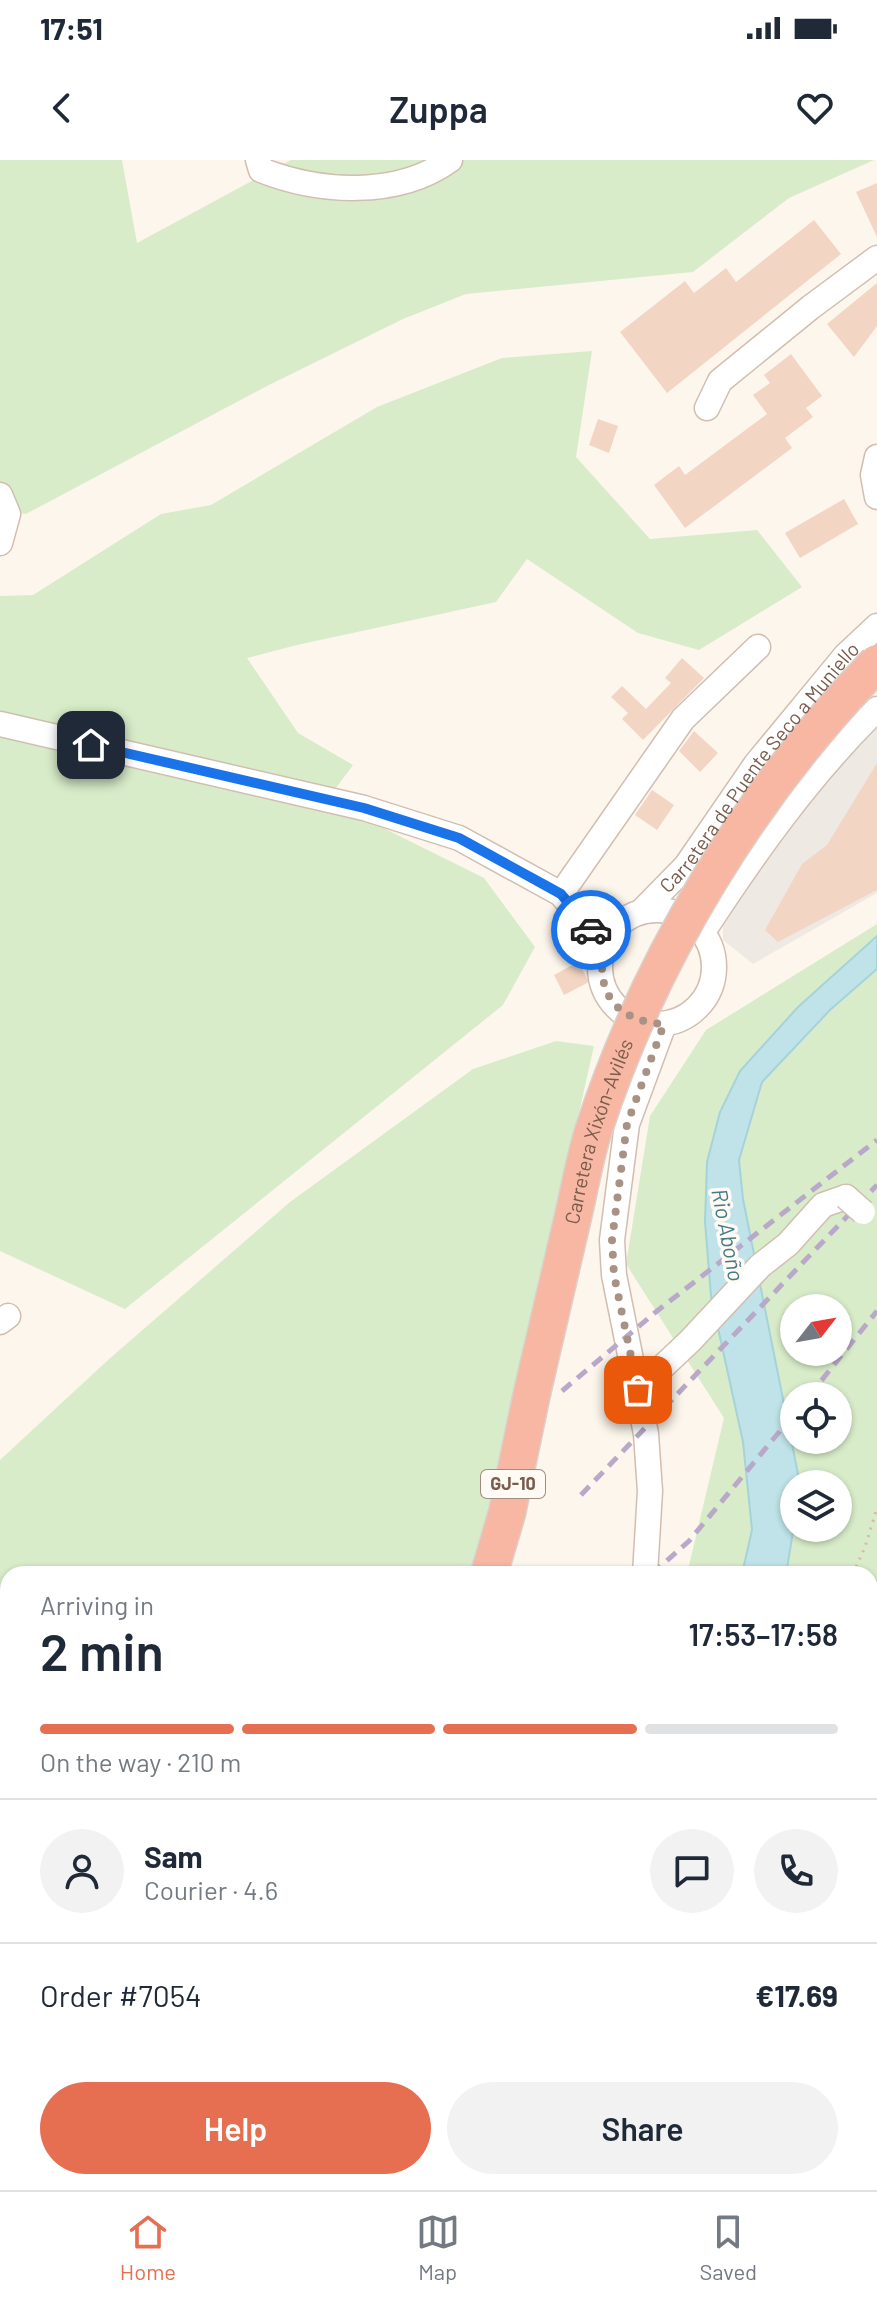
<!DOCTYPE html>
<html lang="en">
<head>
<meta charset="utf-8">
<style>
  body { margin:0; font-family:Barlow,sans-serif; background:#f2f2f3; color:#1f2937; height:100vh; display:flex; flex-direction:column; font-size:30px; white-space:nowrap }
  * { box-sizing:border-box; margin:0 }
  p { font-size:26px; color:#747a83 }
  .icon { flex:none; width:44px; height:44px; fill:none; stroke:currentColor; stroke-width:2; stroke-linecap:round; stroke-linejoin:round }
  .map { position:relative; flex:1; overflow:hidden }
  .details { position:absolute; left:0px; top:1406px; width:878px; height:624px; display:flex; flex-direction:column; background:#fff; border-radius:24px 24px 0 0; box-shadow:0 2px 6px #0004 }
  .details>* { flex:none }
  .needle { width:52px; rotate:59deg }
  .fabs { position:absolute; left:780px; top:1134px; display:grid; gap:16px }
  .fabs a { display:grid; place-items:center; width:72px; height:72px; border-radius:50%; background:#fff; box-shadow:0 2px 6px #0004; font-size:40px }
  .pin { position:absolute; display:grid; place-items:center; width:68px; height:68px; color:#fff; margin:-34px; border-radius:16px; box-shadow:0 4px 12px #0006 }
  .courier { position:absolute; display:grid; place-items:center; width:80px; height:80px; margin:-40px; border:6px solid #1a73e8; border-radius:50%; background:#fff; color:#222; box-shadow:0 2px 10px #0007 }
  .headline em { font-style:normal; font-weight:600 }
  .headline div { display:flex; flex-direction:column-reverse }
  .headline { display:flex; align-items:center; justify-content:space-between; height:136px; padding:0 40px }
  h1 { font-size:52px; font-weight:600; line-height:60px }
  .bar { display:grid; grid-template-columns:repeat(4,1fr); gap:12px 8px; align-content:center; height:96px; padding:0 40px }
  .bar i { height:10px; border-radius:6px; background:#e0e1e3 }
  .bar .on { background:#e76f51 }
  .bar p { grid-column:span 4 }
  .line { display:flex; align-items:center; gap:20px; padding:0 40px; border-top:2px solid #e0e1e3 }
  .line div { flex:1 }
  .round { display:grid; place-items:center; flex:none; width:84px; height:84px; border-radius:42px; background:#f2f2f3 }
  .cta { display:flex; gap:16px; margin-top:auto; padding:16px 40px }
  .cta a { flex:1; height:92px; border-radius:48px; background:#e76f51; color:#fff; font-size:32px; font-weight:600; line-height:92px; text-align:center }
  .cta a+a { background:#f2f2f3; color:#1f2937 }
  .status { display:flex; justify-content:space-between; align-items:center; height:56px; padding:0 40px; background:#fff; direction:ltr }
  .status svg { height:22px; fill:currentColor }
  header { display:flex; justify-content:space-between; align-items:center; height:104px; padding:0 40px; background:#fff; font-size:36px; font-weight:600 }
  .tab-bar { display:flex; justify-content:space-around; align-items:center; height:112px; border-top:2px solid #e0e1e3; background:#fff; font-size:22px; color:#747a83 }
  .tab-bar a { display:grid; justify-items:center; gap:4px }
  .tab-bar .on { color:#e76f51 }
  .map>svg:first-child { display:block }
  .industrial { fill:#efe9e4 }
  .green { fill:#d8ecc9; fill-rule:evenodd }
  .water { fill:#bfe3e8; stroke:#a5d3da; stroke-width:2 }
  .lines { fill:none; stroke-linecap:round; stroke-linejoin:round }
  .river { stroke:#bfe3e8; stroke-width:32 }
  .building { fill:#f3d5c3 }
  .minor-casing { stroke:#d1beb0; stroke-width:27 }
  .highway-casing { stroke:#dad1cd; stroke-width:39 }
  .path { stroke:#d9b8a5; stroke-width:3; stroke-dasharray:2 6; stroke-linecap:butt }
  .minor { stroke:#fff; stroke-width:24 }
  .highway { stroke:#f7b7a3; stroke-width:36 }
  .rail { stroke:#b9a8c9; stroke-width:5; stroke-dasharray:12 8; stroke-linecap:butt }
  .minor-bridge-casing { stroke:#d1beb0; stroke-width:27; stroke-linecap:butt }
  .highway-bridge-casing { stroke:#dad1cd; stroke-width:39; stroke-linecap:butt }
  .minor-bridge { stroke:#fff; stroke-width:24 }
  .highway-bridge { stroke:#f7b7a3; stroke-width:36 }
  .done { stroke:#a89285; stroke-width:8; stroke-dasharray:0 14.4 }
  .route { stroke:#1a73e8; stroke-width:10 }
  .labels { text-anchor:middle; stroke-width:7; stroke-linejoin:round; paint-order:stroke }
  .shield { fill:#fffaf3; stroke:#a28b7f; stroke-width:2 }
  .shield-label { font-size:18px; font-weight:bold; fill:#7a5c4d }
  .street-label { font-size:20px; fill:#7a5c4d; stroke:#fffaf3 }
  .water-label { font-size:22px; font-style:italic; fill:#437c86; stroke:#fffaf3 }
</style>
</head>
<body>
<div class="status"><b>17:51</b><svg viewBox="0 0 49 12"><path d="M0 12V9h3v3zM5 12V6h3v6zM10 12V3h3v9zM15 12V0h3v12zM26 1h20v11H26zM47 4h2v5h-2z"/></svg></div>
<header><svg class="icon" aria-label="back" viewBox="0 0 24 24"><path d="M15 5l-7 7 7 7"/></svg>Zuppa<svg class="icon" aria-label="heart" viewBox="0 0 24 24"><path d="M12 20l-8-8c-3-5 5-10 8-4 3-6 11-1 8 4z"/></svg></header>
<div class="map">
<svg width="877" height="2030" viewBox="0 0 877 2030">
  <rect width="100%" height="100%" fill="#fdf6ec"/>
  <path class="industrial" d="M877,565V733L753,804L723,780V766L796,653Z"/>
  <g class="green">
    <path d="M0,0H122L137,83L291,0H874L789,38L693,112L466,134L403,159L267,226L26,354L0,351Z"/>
    <path d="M592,191L576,297L650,379L757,370L802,427L699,490L638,473L527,399L496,442L297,485L247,498L298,573L353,605L327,640L484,718L535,787L503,845L125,1149L0,1091V436L33,435L161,354L211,345L377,247L502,198Z"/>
    <path d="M877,764V1889L870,1893V1414H687L724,1258L626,1104L650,956L706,870ZM794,1148H838V1192H794ZM794,1236H838V1280H794ZM794,1324H838V1368H794Z"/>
    <path d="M556,881L594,886L475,1414H8V1970L0,1979V1300L108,1200L290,1042L473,909Z"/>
    <path d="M200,2022H347V2030H197Z"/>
  </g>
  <path class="water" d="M877,776V809L830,850L762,922L739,1000L743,1039L798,1314L797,1324H794V1366L786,1414H742L752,1370L743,1282L711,1136L705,1062L707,1002L720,952L740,911L798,847Z"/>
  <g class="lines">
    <path class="river" d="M0,1960L8,1949"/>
  </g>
  <g class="building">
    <path d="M877,23V77L856,32Z"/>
    <path d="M814,60L841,94L667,233L620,172L685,121L694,133L726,108L736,122Z"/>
    <path d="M877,123V166L854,197L827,164Z"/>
    <path d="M791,194L822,236L806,248L813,257L785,278L792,288L685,368L654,325L679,306L685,315L767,254L753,235L770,223L764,215Z"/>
    <path d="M598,259L618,266L609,293L589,285Z"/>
    <path d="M844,339L858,364L800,398L785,373Z"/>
    <path d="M682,498L704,518L643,580L622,559L628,553L611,537L622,526L646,549L671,523L665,518Z"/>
    <path d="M694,571L718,593L700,612L679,591Z"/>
    <path d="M877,603V730L778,782L765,770L802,704L827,685Z"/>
    <path d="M652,630L674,645L657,670L635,655Z"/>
    <path d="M578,802L589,822L564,835L554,815Z"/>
  </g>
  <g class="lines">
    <defs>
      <g id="minor">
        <path d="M258,0L261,10C319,33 397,38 450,0"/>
        <path d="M707,248L720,221L811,147L877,98"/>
        <path d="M877,297L873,315L877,337"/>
        <path d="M0,335L8,354L0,383"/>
        <path d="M0,564L364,648L459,678L561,734L604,786"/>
        <path d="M561,734L683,559L758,487"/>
        <circle cx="657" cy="807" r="57"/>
        <path id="s1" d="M642,751L686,706L756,604L846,495L877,466"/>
        <path d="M703,772C755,692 809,616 877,549"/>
        <path d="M0,1162L8,1156"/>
        <path d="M638,1230L690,1181L760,1106L788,1084L823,1045L846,1037"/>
        <path d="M645,1414L650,1331L646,1274L614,1115L612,1080L627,964L664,864"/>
        <path d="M870,1944H877"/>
        <path d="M657,2022L659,2030"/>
        <path d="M80,2030L84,2022"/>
      </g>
      <g id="highway">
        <path d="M489,1414L507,1353L532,1233"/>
        <path d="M175,2030L179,2022"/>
      </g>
    </defs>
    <use href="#minor" class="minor-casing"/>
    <use href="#highway" class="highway-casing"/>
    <path class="path" d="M853,1414L865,1387L877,1348"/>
    <use href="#minor" class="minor"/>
    <use href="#highway" class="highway"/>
    <g class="rail">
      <path d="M562,1231L657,1151L877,980"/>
      <path d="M809,1236L877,1151"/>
      <path d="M581,1335L877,1025"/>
      <path d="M652,1414L689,1381L794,1254"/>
      <path d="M870,1444L877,1428"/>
      <path d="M0,1668L8,1662"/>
      <path d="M21,2022L22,2030"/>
      <path d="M56,2030L60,2022"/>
    </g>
    <defs>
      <path id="minor-bridge" d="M846,1037L863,1052"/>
      <g id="highway-bridge">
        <path id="s2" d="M532,1233C545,1175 559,1118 572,1061C579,1032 584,1001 593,972C649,799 750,633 877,503"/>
      </g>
    </defs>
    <use href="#minor-bridge" class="minor-bridge-casing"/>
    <use href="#highway-bridge" class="highway-bridge-casing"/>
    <use href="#minor-bridge" class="minor-bridge"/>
    <use href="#highway-bridge" class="highway-bridge"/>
  </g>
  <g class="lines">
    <path class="done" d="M591,770L604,786C595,833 616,861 664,864L627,964L612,1080L614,1115L638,1230"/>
    <path class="route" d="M91,585L364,648L459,678L561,734L591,770"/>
  </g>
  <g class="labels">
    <rect class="shield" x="481" y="1310" width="64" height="28" rx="6"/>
    <g class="shield-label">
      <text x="513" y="1330">GJ-10</text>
    </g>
    <g class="street-label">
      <text dy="7" stroke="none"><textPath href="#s1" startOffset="186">Carretera de Puente Seco a Muniello</textPath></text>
      <text dy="7" stroke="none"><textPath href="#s2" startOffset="270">Carretera Xixón-Avilés</textPath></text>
    </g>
    <g class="water-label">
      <text transform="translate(728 1075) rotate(79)" y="8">Rio Aboño</text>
    </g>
  </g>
</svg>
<div class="fabs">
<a><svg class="needle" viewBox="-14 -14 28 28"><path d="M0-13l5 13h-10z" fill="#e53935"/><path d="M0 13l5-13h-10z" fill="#747a83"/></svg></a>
<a><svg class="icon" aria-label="locate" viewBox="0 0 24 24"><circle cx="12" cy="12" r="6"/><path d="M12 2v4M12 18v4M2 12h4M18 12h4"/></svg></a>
<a><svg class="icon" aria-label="layers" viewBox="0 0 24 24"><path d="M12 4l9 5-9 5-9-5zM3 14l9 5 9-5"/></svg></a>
</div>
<div class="pin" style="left:638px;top:1230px;background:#ea580c"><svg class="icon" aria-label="bag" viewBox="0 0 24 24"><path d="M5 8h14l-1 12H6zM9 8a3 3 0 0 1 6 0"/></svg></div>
<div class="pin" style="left:91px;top:585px;background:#1f2937"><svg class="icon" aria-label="home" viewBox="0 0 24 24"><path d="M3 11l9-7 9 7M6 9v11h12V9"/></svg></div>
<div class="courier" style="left:591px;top:770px"><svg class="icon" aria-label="car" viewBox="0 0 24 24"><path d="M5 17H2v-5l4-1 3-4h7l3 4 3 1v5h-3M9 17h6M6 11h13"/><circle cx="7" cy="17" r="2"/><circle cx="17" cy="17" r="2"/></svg></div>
<section class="details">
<div class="headline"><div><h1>2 min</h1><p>Arriving in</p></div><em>17:53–17:58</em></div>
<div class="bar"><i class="on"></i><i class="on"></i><i class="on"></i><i></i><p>On the way · 210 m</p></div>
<div class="line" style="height:144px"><a class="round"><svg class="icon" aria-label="person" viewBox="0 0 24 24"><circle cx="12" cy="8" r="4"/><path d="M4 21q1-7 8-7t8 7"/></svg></a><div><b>Sam</b><p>Courier · 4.6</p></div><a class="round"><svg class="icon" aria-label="chat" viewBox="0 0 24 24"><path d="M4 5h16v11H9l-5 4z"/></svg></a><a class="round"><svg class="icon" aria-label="phone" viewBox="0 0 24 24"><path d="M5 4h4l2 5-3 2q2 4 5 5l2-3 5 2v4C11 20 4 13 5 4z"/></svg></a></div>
<div class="line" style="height:104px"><div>Order #7054</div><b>€17.69</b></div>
<div class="cta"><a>Help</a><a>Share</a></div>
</section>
</div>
<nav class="tab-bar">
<a class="on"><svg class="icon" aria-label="home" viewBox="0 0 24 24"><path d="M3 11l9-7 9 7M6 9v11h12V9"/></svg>Home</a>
<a><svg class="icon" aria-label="map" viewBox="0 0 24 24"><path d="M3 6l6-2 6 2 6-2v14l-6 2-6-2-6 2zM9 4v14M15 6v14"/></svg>Map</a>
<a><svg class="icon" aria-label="saved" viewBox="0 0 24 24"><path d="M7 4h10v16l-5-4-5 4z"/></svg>Saved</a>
</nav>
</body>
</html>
